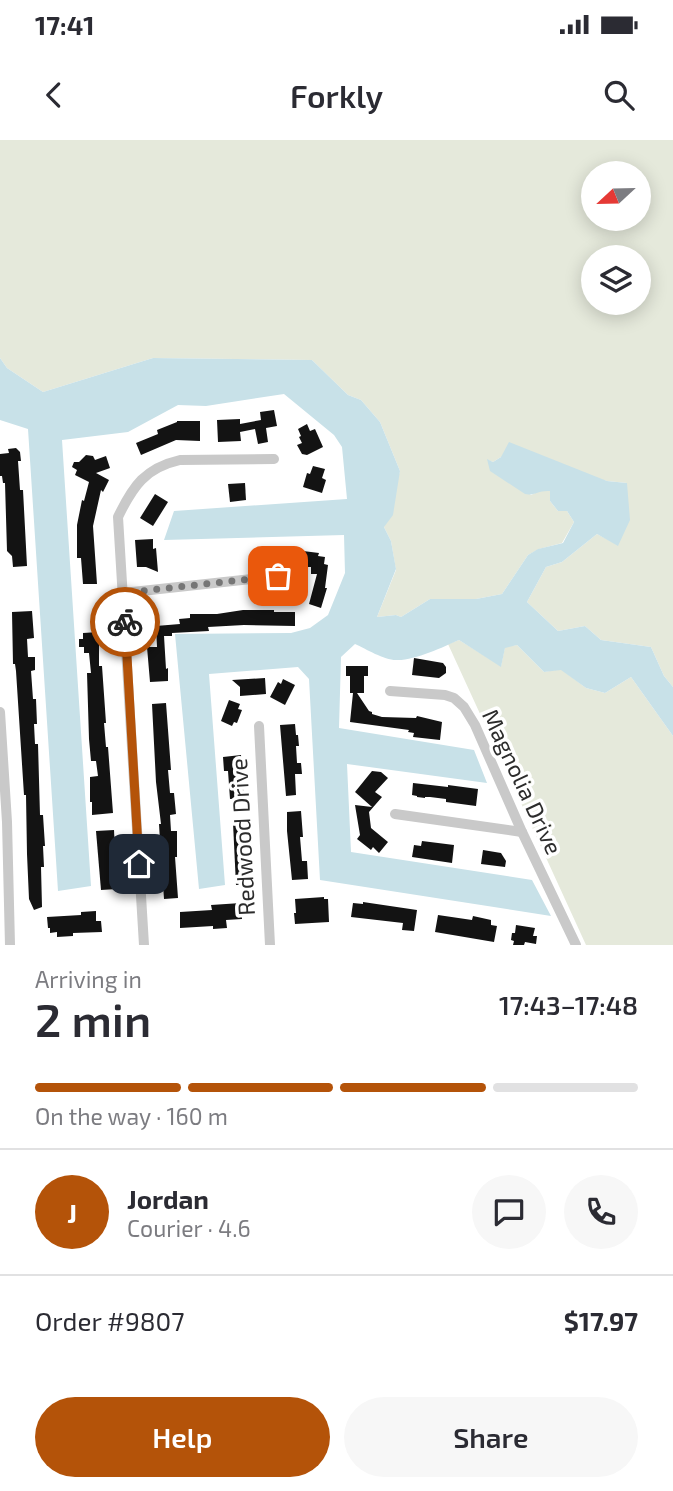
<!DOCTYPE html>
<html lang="en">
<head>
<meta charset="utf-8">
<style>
  body { margin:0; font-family:"Exo 2",sans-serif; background:#f7f7f7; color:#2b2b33; height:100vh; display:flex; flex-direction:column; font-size:26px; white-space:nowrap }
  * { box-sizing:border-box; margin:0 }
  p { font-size:23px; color:#7c7c81 }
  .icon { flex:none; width:38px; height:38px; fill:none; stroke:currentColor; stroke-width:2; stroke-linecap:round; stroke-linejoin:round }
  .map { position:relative; height:805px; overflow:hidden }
  .sheet { display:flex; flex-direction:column; background:#fff; flex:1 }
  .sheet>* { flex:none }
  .needle { width:46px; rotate:248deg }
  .buttons { position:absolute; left:581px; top:21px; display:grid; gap:14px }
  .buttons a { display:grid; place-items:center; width:70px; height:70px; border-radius:50%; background:#fff; box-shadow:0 4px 18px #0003; font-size:35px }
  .pin { position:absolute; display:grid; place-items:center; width:60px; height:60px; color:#fff; margin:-30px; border-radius:14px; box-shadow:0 4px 10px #0006 }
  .courier { position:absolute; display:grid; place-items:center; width:70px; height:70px; margin:-35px; border:5px solid #b45309; border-radius:50%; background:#fff; color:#222; box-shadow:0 2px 9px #0007 }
  .overview em { font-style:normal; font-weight:600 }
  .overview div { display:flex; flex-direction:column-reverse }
  .overview { display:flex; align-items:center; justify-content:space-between; height:119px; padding:0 35px }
  h1 { font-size:46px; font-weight:600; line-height:52px }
  .bar { display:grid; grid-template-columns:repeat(4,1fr); gap:10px 7px; align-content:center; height:84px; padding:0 35px }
  .bar i { height:9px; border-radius:5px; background:#e1e1e2 }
  .bar .current { background:#b45309 }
  .bar p { grid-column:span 4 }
  .line { display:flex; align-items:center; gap:18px; padding:0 35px; border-top:2px solid #e1e1e2 }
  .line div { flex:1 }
  .round { display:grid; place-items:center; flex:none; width:74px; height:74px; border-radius:37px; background:#f7f7f7 }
  .action { display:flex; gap:14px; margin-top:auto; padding:14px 35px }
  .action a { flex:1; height:80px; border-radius:42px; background:#b45309; color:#fff; font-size:28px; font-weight:600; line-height:80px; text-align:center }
  .action a+a { background:#f7f7f7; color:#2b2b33 }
  .status { display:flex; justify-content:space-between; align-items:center; height:49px; padding:0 35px; background:#fff; direction:ltr }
  .status svg { height:19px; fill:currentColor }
  header { display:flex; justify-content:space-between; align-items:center; height:91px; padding:0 35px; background:#fff; font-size:32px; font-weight:600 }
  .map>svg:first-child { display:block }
  .green { fill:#e5e9db; fill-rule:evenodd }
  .water { fill:#c8e1e8 }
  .building { fill:#131313 }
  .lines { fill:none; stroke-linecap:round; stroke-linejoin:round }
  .minor { stroke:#c9c9c9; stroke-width:10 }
  .done { stroke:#767676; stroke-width:7; stroke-dasharray:0 12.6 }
  .route { stroke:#b45309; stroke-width:9 }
  .labels { text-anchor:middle; stroke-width:7; stroke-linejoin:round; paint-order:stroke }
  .street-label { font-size:23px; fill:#2c2c2c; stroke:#fff }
</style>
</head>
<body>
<div class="status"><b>17:41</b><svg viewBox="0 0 49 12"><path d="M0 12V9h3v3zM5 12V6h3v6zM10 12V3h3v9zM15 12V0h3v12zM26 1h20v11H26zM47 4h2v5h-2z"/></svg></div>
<header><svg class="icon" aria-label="back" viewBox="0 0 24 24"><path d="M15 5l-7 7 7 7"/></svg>Forkly<svg class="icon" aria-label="search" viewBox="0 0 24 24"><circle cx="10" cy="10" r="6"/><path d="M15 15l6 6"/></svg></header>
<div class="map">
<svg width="673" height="805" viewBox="0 0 673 805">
  <rect width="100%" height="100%" fill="#fff"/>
  <g class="green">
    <path d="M0,0H673V547L664,536L651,507L601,500L585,486L558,491L527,462L546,427L562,422L597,394L618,405L627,343L607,341L501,317L493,322L488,320L531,355L541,350L550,351V361L558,371H567L574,382L562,403L539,409L528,415L502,454L476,459H430L401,477L396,475L377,477L396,430L391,401L384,387L400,331L380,282L361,260L348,255L312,220L153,218L43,252L7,228L0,218ZM593,33H639V79H593ZM593,117H639V163H593Z"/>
    <path d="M459,500L501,526L505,507L517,505L544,532L561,529L586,548L605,553L631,537L673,596V805H586L448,504Z"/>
  </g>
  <path class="water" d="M0,218L7,228L43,252L153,218L312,220L348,255L361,260L380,282L400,331L393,375L384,387L391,401L396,429L377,477L396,475L401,477L430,459H476L502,454L528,415L538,409L563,403L574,382L567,371H558L550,361V351C539,350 534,356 525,354L490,331L487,319L493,322L501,317L509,302L607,341L627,343L630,380L618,406L597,394L562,422L546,427L527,462L558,491L585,486L601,500L651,507L664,536L673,547V596L631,537L605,553L586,548L561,530L544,532L517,505L505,508L501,527L459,500C443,507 414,521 396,520C384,520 366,509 355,504L341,517L339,588L474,610L487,643L347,624L351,712L532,740L551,776L320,740L309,539L298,527L209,534L225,745L199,749L175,494L291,493L310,488L328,475L345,433L344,395L164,400L174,371L347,359L342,307L334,295L284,254L206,266L178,265L128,292L62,300L91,746L58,751L28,289L0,280Z"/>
  <g class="building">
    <path d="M274,270L277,286L266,288L268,302L258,304L255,289L240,292L241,301L218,302L217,280L240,279V284L261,280L260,272Z"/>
    <path d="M177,281H200V301L176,300L141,315L136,303L158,294L157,290L177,282Z"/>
    <path d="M307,284L310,291L315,289L323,307L307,315L302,314L297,305L302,303L299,297L301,296L298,289Z"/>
    <path d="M16,308L20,312L21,321H18L20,350H23L27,426L13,427L12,416L7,411L5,343H3L2,336H0V314L9,313L8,309Z"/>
    <path d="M86,315L93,316L95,320L106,316L110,328L96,333L109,340L103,352L101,350L93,386L97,444H83L81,418H77V385L82,360L84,361L89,342L75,335L77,330L72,327L74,322H79Z"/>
    <path d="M313,326L325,329L322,338L326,340L322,353L303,347L307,333L310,334Z"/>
    <path d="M245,343L246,360L230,362L228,344Z"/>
    <path d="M155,354L168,362L153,386L140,378Z"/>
    <path d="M153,399V409L156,408L158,432L146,427H137L135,400Z"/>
    <path d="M295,410L319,413L318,416L325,417L324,424L328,425L325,448H327L321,468L309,464L317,434H311V427H304V422L294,421Z"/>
    <path d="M243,470H274V472H295V486L244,485L208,487L209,491L172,493V496H164L166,529L168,528V541L150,542L147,507H157L156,486L180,484L179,479L190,478V474H217Z"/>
    <path d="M32,471L34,498L27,499L28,517H35V530L31,531L33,559H36L37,584H34L35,604H38L40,675H43L45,706H43L44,727H41L42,767L34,770L29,759L27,714L26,655H24L16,531L15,524H13L12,472Z"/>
    <path d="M99,492V526H102L106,583H104L106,607H108L113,673L92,675V662H90V637L98,636L96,621H91L89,599L87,533H91L89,513H84V507H79V499H83V493Z"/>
    <path d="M414,518L443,523L446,527V533L439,538L412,535Z"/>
    <path d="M346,526H368V536H364V553H357L369,571L372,572V574L382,577L416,578L417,576L442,582L440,600L413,597L414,593L408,592L409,590L350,582L353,553H350V536H346Z"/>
    <path d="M265,538L266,554L240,556V547L232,540Z"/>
    <path d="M283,539L295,545L285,565L270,557L278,542L281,544Z"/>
    <path d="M229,560L240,564L238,569L242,570L237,583L234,582L232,586L221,581Z"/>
    <path d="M166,563L171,630H168L170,653H174L176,674L170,675L171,691H177V717H175L178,758L164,759L162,730H166L165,701H160L159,684H161L156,642L152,564Z"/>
    <path d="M295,584L296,595H298L299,606H296L297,623H301L302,634H295L296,655L286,656L280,585Z"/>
    <path d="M241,615L244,658L230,659L228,631H224L223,617Z"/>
    <path d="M372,631L381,632L388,638L375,652L382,657L369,672L371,688L388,702L379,713L373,707L371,710L357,699L360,695L355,665L372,667L355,652Z"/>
    <path d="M413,643L448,647V645L478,649L476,666L446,662V659L430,657H425V658L417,657V656L412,655Z"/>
    <path d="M301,671L303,697H300L302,721H307L308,739L292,740L287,691V672Z"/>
    <path d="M245,682L251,744L236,745L233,683Z"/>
    <path d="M114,690L117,749L101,750L96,691Z"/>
    <path d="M422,701L454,705L452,723L412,717L414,705L421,706Z"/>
    <path d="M483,710L501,713L506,721L505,727L481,724Z"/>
    <path d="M324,757V759H328L329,782L295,784L294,773H296L295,759Z"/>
    <path d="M363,762L417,770L414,791L402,790L403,783L351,777L353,763L363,764Z"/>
    <path d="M241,763L242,779L226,780L227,788L213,789V786L180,788V772L212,770L211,765Z"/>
    <path d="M96,771V781H101L102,792L73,793V796L57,797V792L50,793V788H48L47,777L81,775V772Z"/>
    <path d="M438,775L472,780L473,776L491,780V785L497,786L494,802L435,792Z"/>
    <path d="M516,785L535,788L533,796H537L536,804L525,802L524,805H513L514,801L511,800L512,793H515Z"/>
  </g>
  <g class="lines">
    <g class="minor">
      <path d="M123,453L278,436"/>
      <path d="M390,551L445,555L454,558L464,567L475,585L522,692L576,805"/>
      <path d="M0,572L7,682L10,805"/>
      <path d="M259,586L270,805"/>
      <path d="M395,674L522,692"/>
      <path d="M144,805L118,377C133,346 145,328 180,320L274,319"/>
    </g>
  </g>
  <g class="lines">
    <path class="done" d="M125,482L123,453L278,436"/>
    <path class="route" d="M125,482L139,724"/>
  </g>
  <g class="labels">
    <g class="street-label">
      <text transform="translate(522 642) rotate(65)" y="8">Magnolia Drive</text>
      <text transform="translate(243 697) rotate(-93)" y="8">Redwood Drive</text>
    </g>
  </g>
</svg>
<div class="buttons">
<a><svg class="needle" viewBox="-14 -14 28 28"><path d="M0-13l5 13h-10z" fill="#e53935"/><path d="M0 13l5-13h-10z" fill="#7c7c81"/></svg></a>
<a><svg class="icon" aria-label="layers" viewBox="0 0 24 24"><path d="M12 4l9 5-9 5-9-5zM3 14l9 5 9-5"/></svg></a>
</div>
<div class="pin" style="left:278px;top:436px;background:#ea580c"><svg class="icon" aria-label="bag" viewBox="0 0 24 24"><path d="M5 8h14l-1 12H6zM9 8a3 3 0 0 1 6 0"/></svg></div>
<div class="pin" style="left:139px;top:724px;background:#1f2937"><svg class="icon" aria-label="home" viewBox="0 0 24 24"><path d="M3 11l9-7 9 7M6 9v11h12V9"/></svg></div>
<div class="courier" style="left:125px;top:482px"><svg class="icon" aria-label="bike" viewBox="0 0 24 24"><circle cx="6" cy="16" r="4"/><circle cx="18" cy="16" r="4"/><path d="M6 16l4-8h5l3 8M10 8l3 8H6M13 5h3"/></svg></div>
</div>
<section class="sheet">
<div class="overview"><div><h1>2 min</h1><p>Arriving in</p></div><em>17:43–17:48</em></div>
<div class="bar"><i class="current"></i><i class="current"></i><i class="current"></i><i></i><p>On the way · 160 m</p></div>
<div class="line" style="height:126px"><b class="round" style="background:#b45309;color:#fff">J</b><div><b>Jordan</b><p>Courier · 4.6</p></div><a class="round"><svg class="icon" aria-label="chat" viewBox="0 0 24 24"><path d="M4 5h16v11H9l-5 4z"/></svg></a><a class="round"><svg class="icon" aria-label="phone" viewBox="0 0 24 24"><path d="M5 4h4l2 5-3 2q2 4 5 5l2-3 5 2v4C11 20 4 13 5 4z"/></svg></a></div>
<div class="line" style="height:91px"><div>Order #9807</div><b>$17.97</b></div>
<div class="action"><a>Help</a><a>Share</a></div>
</section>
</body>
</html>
